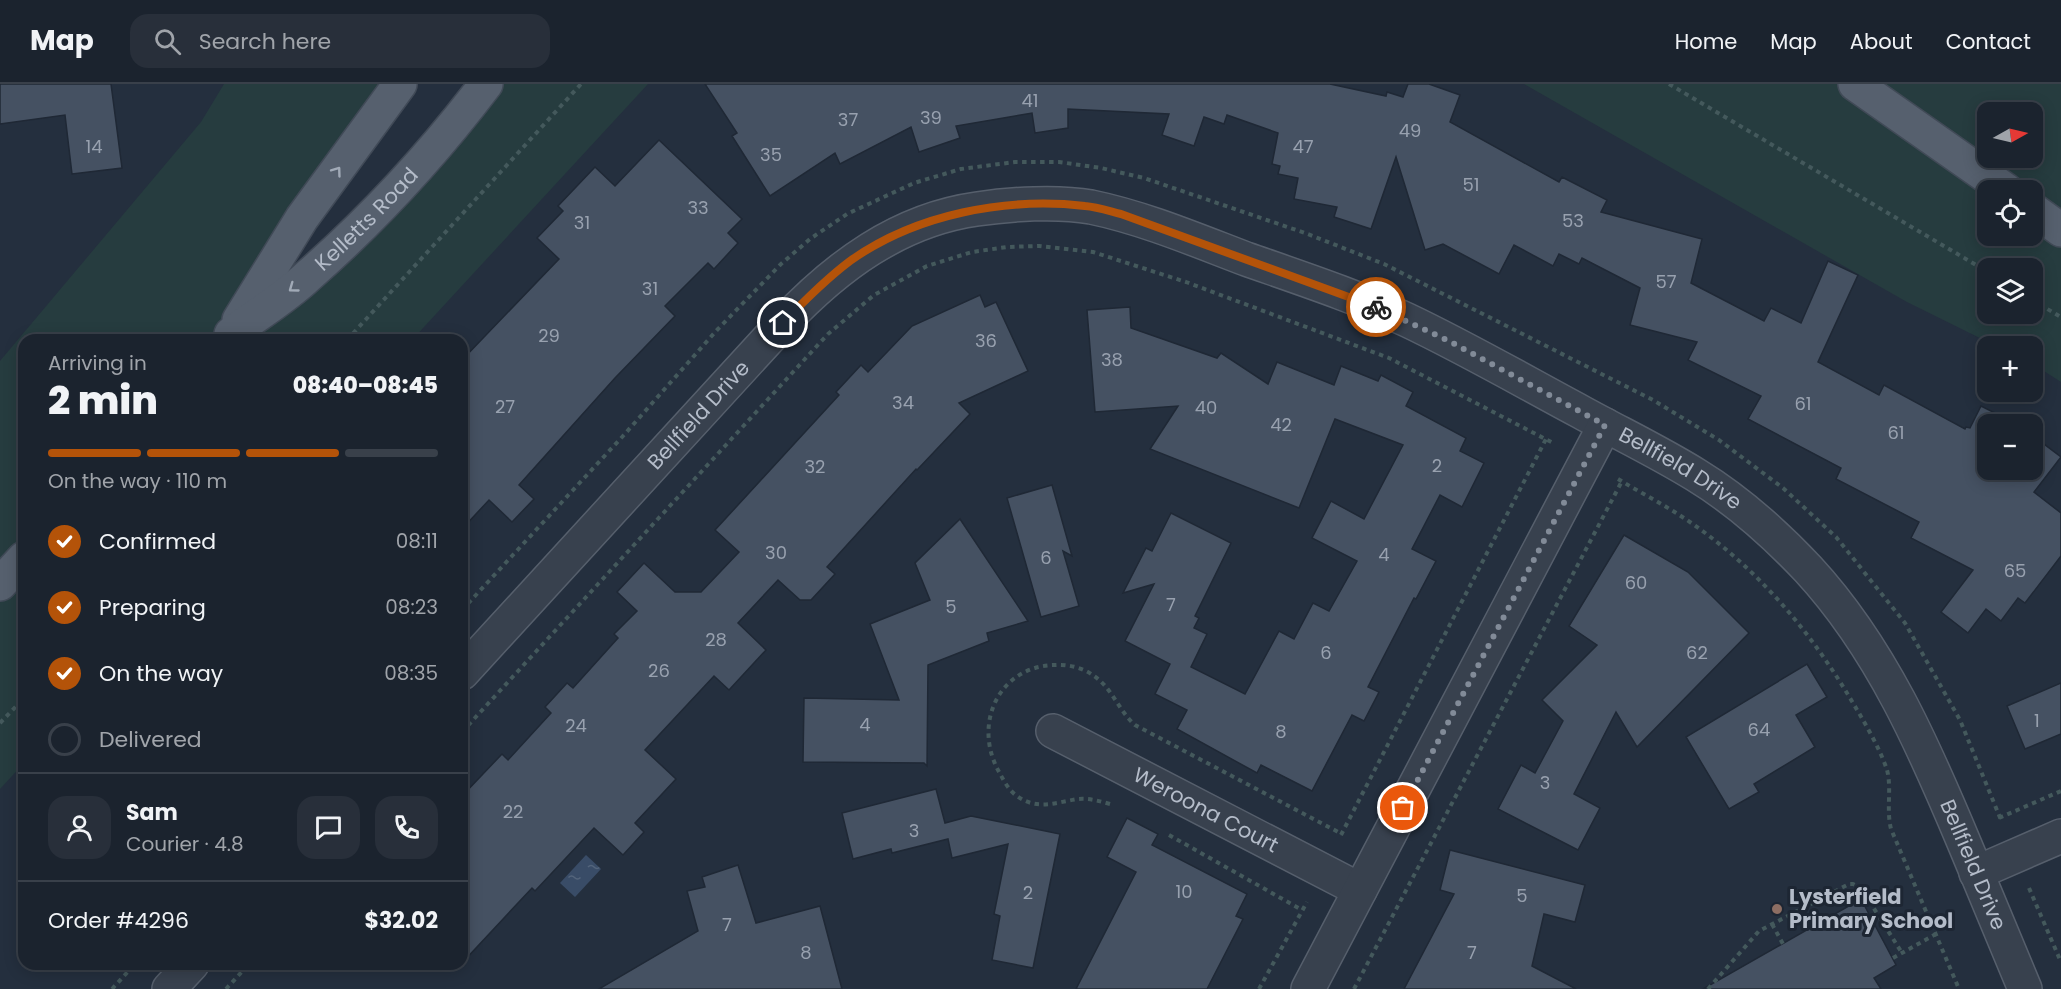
<!DOCTYPE html>
<html lang="en">
<head>
<meta charset="utf-8">
<style>
  body { margin:0; font-family:Poppins,sans-serif; background:#282f3a; color:#f1f3f6; height:100vh; display:flex; flex-direction:column; font-size:22px; white-space:nowrap }
  * { box-sizing:border-box; margin:0 }
  p { font-size:20px; color:#a0a4aa }
  .icon { flex:none; width:33px; height:33px; fill:none; stroke:currentColor; stroke-width:2; stroke-linecap:round; stroke-linejoin:round }
  .map { position:relative; flex:1; overflow:hidden }
  .drawer { position:absolute; left:18px; top:250px; width:450px; height:636px; display:flex; flex-direction:column; background:#1b232e; border-radius:18px; box-shadow:0 3px 15px #0003,0 0 0 2px #39404a }
  .drawer>* { flex:none }
  .needle { width:39px; rotate:82deg }
  .tools { position:absolute; left:1977px; top:18px; display:grid; gap:12px }
  .tools a { display:grid; place-items:center; width:66px; height:66px; border-radius:12px; background:#1b232e; box-shadow:0 3px 15px #0003,0 0 0 2px #39404a; font-size:30px }
  .pin { position:absolute; display:grid; place-items:center; width:51px; height:51px; color:#fff; margin:-26px; border:3px solid #fff; border-radius:50%; box-shadow:0 2px 6px #0007 }
  .courier { position:absolute; display:grid; place-items:center; width:60px; height:60px; margin:-30px; border:4px solid #b45309; border-radius:50%; background:#fff; color:#222; box-shadow:0 2px 8px #0007 }
  .headline em { font-style:normal; font-weight:800 }
  .headline div { display:flex; flex-direction:column-reverse }
  .headline { display:flex; align-items:center; justify-content:space-between; height:102px; padding:0 30px }
  h1 { font-size:39px; font-weight:800; line-height:45px }
  .bar { display:grid; grid-template-columns:repeat(4,1fr); gap:9px 6px; align-content:center; height:72px; padding:0 30px }
  .bar i { height:8px; border-radius:4px; background:#39404a }
  .bar .active { background:#b45309 }
  .bar p { grid-column:span 4 }
  .line { display:flex; align-items:center; gap:15px; padding:0 30px; border-top:2px solid #39404a }
  .line div { flex:1 }
  .round { display:grid; place-items:center; flex:none; width:63px; height:63px; border-radius:18px; background:#282f3a }
  ol { padding:0 30px; list-style:none }
  li { display:flex; align-items:center; gap:18px; height:66px }
  li p { margin-inline-start:auto }
  li .icon { padding:6px; border-radius:50%; background:#b45309; color:#fff; stroke-width:4 }
  li:last-child { color:#a0a4aa }
  li i { width:33px; height:33px; border:3px solid #39404a; border-radius:50% }
  header { display:flex; align-items:center; gap:36px; box-sizing:border-box; height:84px; padding:0 30px; background:#1b232e; border-bottom:2px solid #39404a }
  header strong { font-size:28px }
  nav { display:flex; gap:33px; margin-inline-start:auto; font-size:21px }
  .search { width:420px; height:54px; background:#282f3a; display:flex; align-items:center; gap:15px; box-sizing:border-box; padding:0 21px; border-radius:18px; color:#a0a4aa; font-size:22px }
  .map>svg:first-child { display:block }
  .green { fill:#263c3f; fill-rule:evenodd }
  .water { fill:url(#water-ripples) }
  .building { fill:#455162; stroke:#1f2835; stroke-width:1.5 }
  .lines { fill:none; stroke-linecap:round; stroke-linejoin:round }
  .street-casing { stroke:#565f6c; stroke-width:36 }
  .primary-casing { stroke:#414a57; stroke-width:36 }
  .path { stroke:#44595c; stroke-width:4; stroke-dasharray:4.5 4.5; stroke-linecap:butt }
  .street { stroke:#38414e; stroke-width:33 }
  .primary { stroke:#56606e; stroke-width:33 }
  .oneway { stroke:#a1aab7 }
  .done { stroke:#828b98; stroke-width:6; stroke-dasharray:0 10.8 }
  .route { stroke:#b45309; stroke-width:8 }
  .education-dot { fill:#8d6e63; stroke:#1d2633; stroke-width:2 }
  .labels { text-anchor:middle; stroke-width:6; stroke-linejoin:round; paint-order:stroke }
  .number-label { font-size:18px; fill:#98a1af }
  .street-label { font-size:21px; fill:#b4bcc9; stroke:#1d2633 }
  .poi-label { font-size:21px; font-weight:bold; fill:#b4bcc9; stroke:#1d2633; text-anchor:start }
</style>
</head>
<body>
<header>
<strong>Map</strong>
<div class="search"><svg class="icon" aria-label="search" viewBox="0 0 24 24"><circle cx="10" cy="10" r="6"/><path d="M15 15l6 6"/></svg>Search here</div>
<nav><a>Home</a><a>Map</a><a>About</a><a>Contact</a></nav>
</header>
<div class="map">
<svg width="2061" height="905" viewBox="0 0 2061 905">
  <defs>
    <pattern id="water-ripples" width="26" height="14" patternUnits="userSpaceOnUse" patternTransform="scale(1.5)"><rect width="26" height="14" fill="#394c67"/><path d="M2 4q2-2 4 0t4 0M15 11q2-2 4 0t4 0" fill="none" stroke="#53647b"/></pattern>
  </defs>
  <rect width="100%" height="100%" fill="#242f3e"/>
  <g class="green">
    <path d="M224,0H400L232,248L484,0H648L412,256H24V679L0,705V277L201,38Z"/>
    <path d="M1524,0H2061V298L2033,280L2032,262H1996L1907,218ZM1988,28H2032V74H1988ZM1988,106H2032V152H1988ZM1988,184H2032V230H1988Z"/>
  </g>
  <path class="water" d="M586,771L601,785L575,813L560,799Z"/>
  <g class="building">
    <path d="M0,0H111L122,84L72,90L65,31L0,40Z"/>
    <path d="M705,0H1330L1386,12L1387,8L1403,13L1408,0H1429L1460,11L1450,38L1559,98L1562,93L1607,116L1601,128L1702,155L1691,199L1764,237L1771,224L1801,239L1828,177L1858,191L1818,278L1879,311L1884,301L1965,345L1966,343L1970,344L1981,322L2017,340H1988V386H2032V351L2061,373L2034,408L2061,429V472L2025,519L2018,514L2001,537L1986,525L1968,549L1941,528L1973,486L1911,454L1919,438L1836,395L1841,384L1748,335L1761,312L1688,276L1697,258L1630,241L1640,204L1582,174L1579,180L1559,170L1553,182L1514,161L1499,190L1443,160L1425,166L1396,73L1371,145L1334,133L1337,123L1294,115L1298,94L1278,90L1280,82L1272,80L1278,49L1227,31L1224,40L1204,33L1194,62L1162,51L1169,30L1068,25V44L1035,49L1032,29L956,42L960,54L919,68L911,43L840,80L835,69L770,112L732,52L737,49Z"/>
    <path d="M659,56L742,135L728,149L738,159L714,185L708,179L665,222L675,232L615,294L519,401L534,415L512,438L489,416L462,445V276L559,175L537,154L563,127L558,122L595,83L615,102Z"/>
    <path d="M980,211L985,223L996,218L1028,287L959,319L970,330L917,386L916,385L827,483L835,490L811,516H800L778,496L738,539L766,566L729,606L714,592L645,666L676,695L635,739L644,748L623,771L594,744L535,807L532,804L462,879V712L502,670L508,676L551,629L545,623L567,599L573,604L618,554L614,550L637,527L617,508L644,479L675,508H701L739,468L715,446L839,311L836,308L861,281L868,288L912,242Z"/>
    <path d="M1130,223L1131,244L1217,274L1221,269L1268,300L1277,278L1334,301L1341,282L1378,297L1381,291L1413,308L1406,322L1466,354L1460,367L1484,379L1462,423L1440,411L1412,465L1436,477L1416,515L1414,514L1368,603L1379,608L1364,637L1352,631L1312,707L1261,681L1257,689L1177,645L1187,626L1155,610L1170,580L1125,557L1154,500L1123,509L1146,464L1152,467L1171,429L1231,459L1195,532L1199,534L1194,544L1207,550L1191,583L1245,610L1279,547L1294,555L1313,519L1329,527L1357,477L1312,454L1331,417L1364,435L1403,361L1335,335L1299,424L1150,365L1178,322L1095,328L1087,226Z"/>
    <path d="M1052,401L1072,472L1063,467L1079,522L1041,533L1007,414Z"/>
    <path d="M960,435L1028,537L987,549L989,557L928,581L927,682L924,679L803,678L804,614L899,616L870,540L930,516L915,479Z"/>
    <path d="M1624,451L1688,488L1749,549L1637,663L1616,628L1574,710L1600,724L1578,766L1498,725L1521,681L1535,689L1563,637L1542,616L1597,561L1569,542Z"/>
    <path d="M1807,580L1827,613L1796,631L1815,663L1754,700L1759,708L1729,725L1686,653Z"/>
    <path d="M2061,599V650L2025,665L2007,622Z"/>
    <path d="M936,705L945,739L971,732L1060,750L1033,884L992,876L1000,832L994,830L1008,760L952,774L948,755L892,769L891,765L853,775L842,729Z"/>
    <path d="M1127,734L1158,750L1152,761L1247,810L1236,832L1243,835L1207,905H1076L1136,788L1107,773Z"/>
    <path d="M1450,766L1585,801L1575,838L1544,830L1532,882L1576,905H1404L1454,810L1440,806Z"/>
    <path d="M738,781L756,839L820,822L842,905H599L698,847L687,807L705,803L702,793Z"/>
    <path d="M1861,815L1896,881L1874,894L1881,905H1703Z"/>
  </g>
  <g class="lines">
    <defs>
      <g id="street">
        <path id="s1" d="M462,589L783,239C836,183 898,136 977,125C1011,120 1057,117 1091,123C1144,134 1196,156 1246,175C1300,194 1355,212 1407,236C1466,264 1523,297 1581,328C1619,349 1659,368 1696,391C1737,416 1775,450 1808,485C1881,564 1924,663 1965,761C1985,809 2005,857 2025,905"/>
        <path id="s2" d="M1053,647L1360,806"/>
        <path d="M1976,789L2061,752"/>
        <path d="M169,905L192,880"/>
        <path d="M1308,905L1605,341"/>
      </g>
      <g id="primary">
        <path d="M1855,0L2006,106"/>
        <path d="M2032,125L2061,146"/>
        <path d="M239,236L302,134L400,0"/>
        <path id="s3" d="M231,250C256,231 285,214 308,192C374,134 433,70 486,0"/>
        <path d="M0,500L24,474"/>
      </g>
    </defs>
    <use href="#street" class="street-casing"/>
    <use href="#primary" class="primary-casing"/>
    <g class="path">
      <path d="M1669,0L1988,188"/>
      <path d="M2032,216L2061,233"/>
      <path d="M347,256L581,0"/>
      <path d="M1618,395C1636,406 1655,416 1673,427C1747,473 1805,539 1850,614C1862,634 1880,664 1887,686C1892,705 1886,725 1891,745L1959,905"/>
      <path d="M462,526L623,352L717,246L781,180L810,155L847,130L914,99L961,85L1015,78H1059L1101,84L1144,94L1305,149L1384,180L1653,316L1719,356L1783,404L1836,453L1905,539L1960,636L2001,736"/>
      <path d="M0,639L24,614"/>
      <path d="M462,648L828,250L874,211L927,182L972,168L1007,163L1039,162L1093,168L1186,198L1389,274L1555,360"/>
      <path d="M1110,720C1099,717 1089,714 1078,715C1057,718 1037,727 1017,712C1008,706 1003,695 998,686C973,639 999,582 1055,581C1068,580 1084,584 1094,592C1112,604 1119,627 1135,641L1342,750"/>
      <path d="M1999,734L2061,707"/>
      <path d="M1169,751L1302,826"/>
      <path d="M1341,751L1546,355"/>
      <path d="M2029,804L2061,878"/>
      <path d="M1772,840L1783,860"/>
      <path d="M1893,874L1936,850"/>
      <path d="M112,905L135,880"/>
      <path d="M226,905L249,880"/>
      <path d="M1259,905L1307,818"/>
      <path d="M1354,905L1622,397"/>
      <path d="M1708,905L1759,847L1849,800H1853L1861,804L1902,869"/>
    </g>
    <use href="#street" class="street"/>
    <use href="#primary" class="primary"/>
  </g>
  <defs><path id="oneway-chevron" d="M-2-3.5L2.5 0L-2 3.5" fill="none" stroke-width="1.6" stroke-linecap="round" stroke-linejoin="round" transform="scale(1.5)"/></defs>
  <g class="oneway">
    <use href="#oneway-chevron" transform="translate(337 87) rotate(-54)"/>
    <use href="#oneway-chevron" transform="translate(293 204) rotate(144)"/>
  </g>
  <g class="lines">
    <path class="done" d="M1376,223L1449,257L1605,341L1403,724"/>
    <path class="route" d="M783,239C804,217 826,195 850,177C916,130 1006,113 1085,122C1097,123 1109,127 1121,130L1376,223"/>
  </g>
  <circle class="education-dot" cx="1777" cy="825" r="6"/>
  <g class="labels">
    <g class="number-label">
      <text x="1030" y="23">41</text>
      <text x="931" y="40">39</text>
      <text x="848" y="42">37</text>
      <text x="1410" y="53">49</text>
      <text x="94" y="69">14</text>
      <text x="1303" y="69">47</text>
      <text x="771" y="77">35</text>
      <text x="1471" y="107">51</text>
      <text x="698" y="130">33</text>
      <text x="1573" y="143">53</text>
      <text x="582" y="145">31</text>
      <text x="1666" y="204">57</text>
      <text x="650" y="211">31</text>
      <text x="549" y="258">29</text>
      <text x="986" y="263">36</text>
      <text x="1112" y="282">38</text>
      <text x="903" y="325">34</text>
      <text x="1803" y="326">61</text>
      <text x="505" y="329">27</text>
      <text x="1206" y="330">40</text>
      <text x="1281" y="347">42</text>
      <text x="1896" y="355">61</text>
      <text x="1437" y="388">2</text>
      <text x="815" y="389">32</text>
      <text x="776" y="475">30</text>
      <text x="1384" y="477">4</text>
      <text x="1046" y="480">6</text>
      <text x="2015" y="493">65</text>
      <text x="1636" y="505">60</text>
      <text x="1171" y="527">7</text>
      <text x="951" y="529">5</text>
      <text x="716" y="562">28</text>
      <text x="1326" y="575">6</text>
      <text x="1697" y="575">62</text>
      <text x="659" y="593">26</text>
      <text x="2037" y="643">1</text>
      <text x="865" y="647">4</text>
      <text x="576" y="648">24</text>
      <text x="1759" y="652">64</text>
      <text x="1281" y="654">8</text>
      <text x="1545" y="705">3</text>
      <text x="513" y="734">22</text>
      <text x="914" y="753">3</text>
      <text x="1184" y="814">10</text>
      <text x="1028" y="815">2</text>
      <text x="1522" y="818">5</text>
      <text x="727" y="847">7</text>
      <text x="806" y="875">8</text>
      <text x="1472" y="875">7</text>
    </g>
    <g class="street-label">
      <text dy="7" stroke="none"><textPath href="#s3" startOffset="178">Kelletts Road</textPath></text>
      <text dy="7" stroke="none"><textPath href="#s1" startOffset="350">Bellfield Drive</textPath></text>
      <text dy="7" stroke="none"><textPath href="#s1" startOffset="1466">Bellfield Drive</textPath></text>
      <text dy="7" stroke="none"><textPath href="#s2" startOffset="172">Weroona Court</textPath></text>
      <text dy="7" stroke="none"><textPath href="#s1" startOffset="1970">Bellfield Drive</textPath></text>
    </g>
    <g class="poi-label">
      <text x="1789" y="820">Lysterfield<tspan x="1789" dy="24">Primary School</tspan></text>
    </g>
  </g>
</svg>
<div class="tools">
<a><svg class="needle" viewBox="-14 -14 28 28"><path d="M0-13l5 13h-10z" fill="#e53935"/><path d="M0 13l5-13h-10z" fill="#a0a4aa"/></svg></a>
<a><svg class="icon" aria-label="locate" viewBox="0 0 24 24"><circle cx="12" cy="12" r="6"/><path d="M12 2v4M12 18v4M2 12h4M18 12h4"/></svg></a>
<a><svg class="icon" aria-label="layers" viewBox="0 0 24 24"><path d="M12 4l9 5-9 5-9-5zM3 14l9 5 9-5"/></svg></a>
<a>+</a>
<a>−</a>
</div>
<div class="pin" style="left:1403px;top:724px;background:#ea580c"><svg class="icon" aria-label="bag" viewBox="0 0 24 24"><path d="M5 8h14l-1 12H6zM9 8a3 3 0 0 1 6 0"/></svg></div>
<div class="pin" style="left:783px;top:239px;background:#1f2937"><svg class="icon" aria-label="home" viewBox="0 0 24 24"><path d="M3 11l9-7 9 7M6 9v11h12V9"/></svg></div>
<div class="courier" style="left:1376px;top:223px"><svg class="icon" aria-label="bike" viewBox="0 0 24 24"><circle cx="6" cy="16" r="4"/><circle cx="18" cy="16" r="4"/><path d="M6 16l4-8h5l3 8M10 8l3 8H6M13 5h3"/></svg></div>
<section class="drawer">
<div class="headline"><div><h1>2 min</h1><p>Arriving in</p></div><em>08:40–08:45</em></div>
<div class="bar"><i class="active"></i><i class="active"></i><i class="active"></i><i></i><p>On the way · 110 m</p></div>
<ol>
<li><svg class="icon" aria-label="check" viewBox="0 0 24 24"><path d="M5 12l5 5 9-10"/></svg>Confirmed<p>08:11</p></li>
<li><svg class="icon" aria-label="check" viewBox="0 0 24 24"><path d="M5 12l5 5 9-10"/></svg>Preparing<p>08:23</p></li>
<li><svg class="icon" aria-label="check" viewBox="0 0 24 24"><path d="M5 12l5 5 9-10"/></svg>On the way<p>08:35</p></li>
<li><i></i>Delivered</li>
</ol>
<div class="line" style="height:108px"><a class="round"><svg class="icon" aria-label="person" viewBox="0 0 24 24"><circle cx="12" cy="8" r="4"/><path d="M4 21q1-7 8-7t8 7"/></svg></a><div><b>Sam</b><p>Courier · 4.8</p></div><a class="round"><svg class="icon" aria-label="chat" viewBox="0 0 24 24"><path d="M4 5h16v11H9l-5 4z"/></svg></a><a class="round"><svg class="icon" aria-label="phone" viewBox="0 0 24 24"><path d="M5 4h4l2 5-3 2q2 4 5 5l2-3 5 2v4C11 20 4 13 5 4z"/></svg></a></div>
<div class="line" style="height:78px"><div>Order #4296</div><b>$32.02</b></div>
</section>
</div>
</body>
</html>
